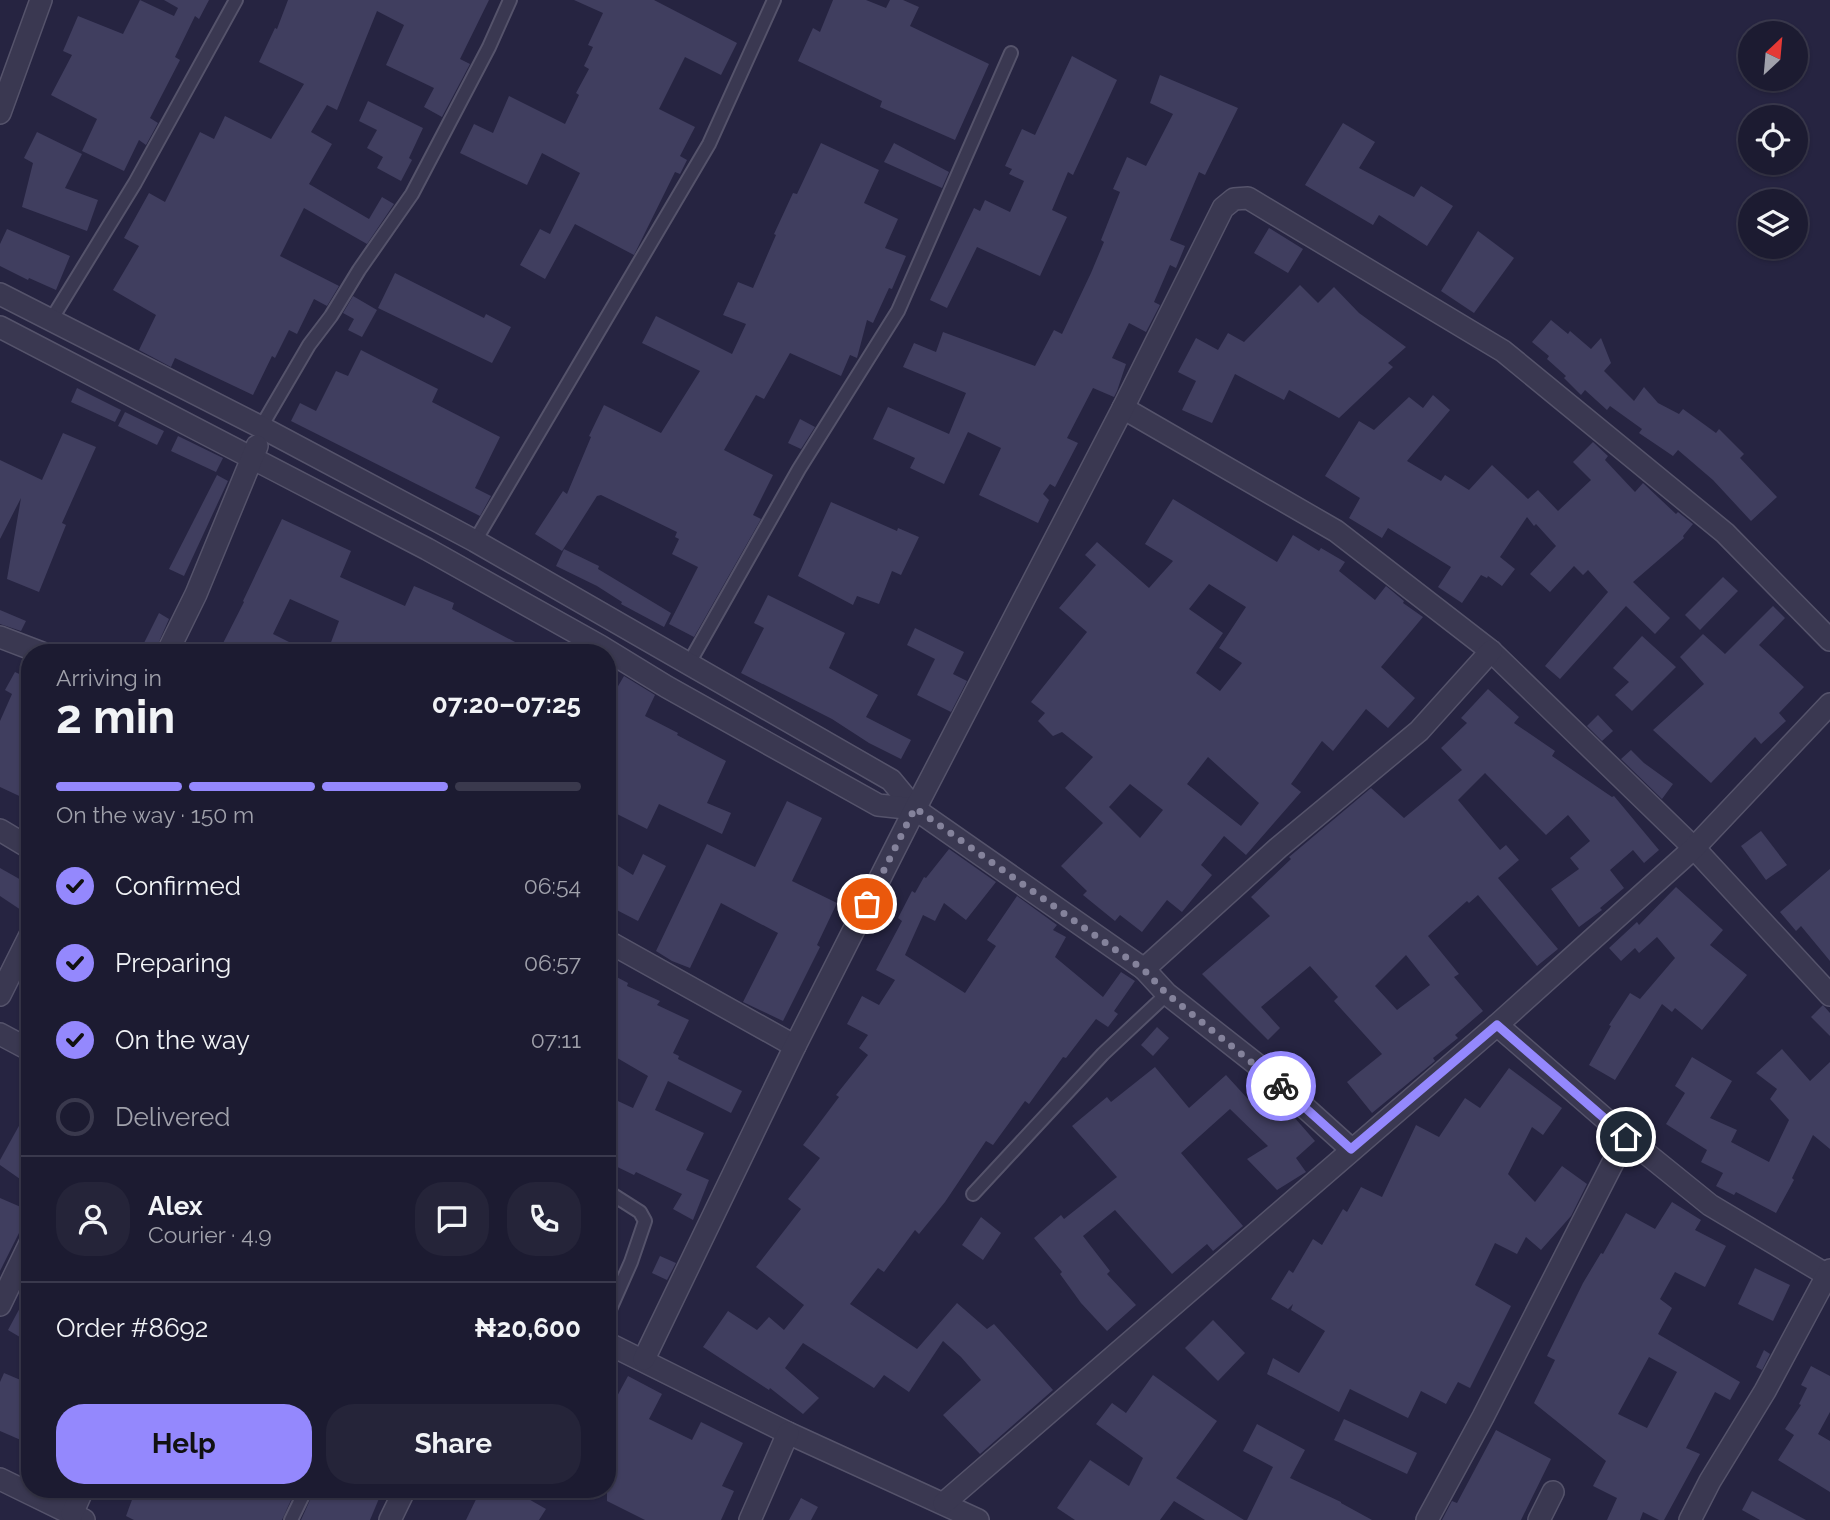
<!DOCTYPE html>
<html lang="en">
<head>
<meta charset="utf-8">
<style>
  body { margin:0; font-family:Raleway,sans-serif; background:#252439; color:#f1f3f6; height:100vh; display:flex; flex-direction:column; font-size:26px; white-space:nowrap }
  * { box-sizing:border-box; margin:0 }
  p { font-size:23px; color:#a0a1ab }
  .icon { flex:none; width:38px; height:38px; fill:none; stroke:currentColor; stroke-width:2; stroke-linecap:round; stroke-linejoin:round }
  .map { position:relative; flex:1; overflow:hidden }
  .panel { position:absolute; left:21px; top:644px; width:595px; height:854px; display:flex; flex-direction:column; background:#1c1b31; border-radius:28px; box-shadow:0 2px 5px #0004,0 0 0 2px #3a394d }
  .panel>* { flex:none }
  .needle { width:46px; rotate:26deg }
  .controls { position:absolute; left:1738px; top:21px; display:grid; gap:14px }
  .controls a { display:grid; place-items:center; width:70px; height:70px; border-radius:50%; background:#1c1b31; box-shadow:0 2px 5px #0004,0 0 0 2px #3a394d; font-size:35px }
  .pin { position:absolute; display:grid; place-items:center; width:60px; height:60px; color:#fff; margin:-30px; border:4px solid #fff; border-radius:50%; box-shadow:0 2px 7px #0007 }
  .courier { position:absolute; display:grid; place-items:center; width:70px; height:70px; margin:-35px; border:5px solid #9488fd; border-radius:50%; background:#fff; color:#222; box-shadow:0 2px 9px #0007 }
  .head em { font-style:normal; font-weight:700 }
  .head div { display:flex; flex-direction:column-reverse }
  .head { display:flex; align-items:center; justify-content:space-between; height:119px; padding:0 35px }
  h1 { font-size:46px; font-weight:700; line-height:52px }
  .bar { display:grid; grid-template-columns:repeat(4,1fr); gap:10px 7px; align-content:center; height:84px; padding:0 35px }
  .bar i { height:9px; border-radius:5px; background:#3a394d }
  .bar .current { background:#9488fd }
  .bar p { grid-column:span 4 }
  .line { display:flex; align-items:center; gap:18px; padding:0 35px; border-top:2px solid #3a394d }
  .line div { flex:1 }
  .round { display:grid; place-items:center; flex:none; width:74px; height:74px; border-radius:28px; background:#252439 }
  ol { padding:0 35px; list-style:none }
  li { display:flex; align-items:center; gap:21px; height:77px }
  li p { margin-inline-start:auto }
  li .icon { padding:7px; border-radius:50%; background:#9488fd; color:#111; stroke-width:4 }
  li:last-child { color:#a0a1ab }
  li i { width:38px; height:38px; border:4px solid #3a394d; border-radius:50% }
  .action { display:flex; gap:14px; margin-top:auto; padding:14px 35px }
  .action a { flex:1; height:80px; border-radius:28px; background:#9488fd; color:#111; font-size:28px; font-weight:700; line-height:80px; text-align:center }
  .action a+a { background:#252439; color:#f1f3f6 }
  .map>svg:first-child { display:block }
  .building { fill:#403e5f; fill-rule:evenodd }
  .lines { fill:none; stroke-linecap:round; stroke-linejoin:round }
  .service-casing { stroke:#55536b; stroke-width:16 }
  .minor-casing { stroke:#55536b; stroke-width:24 }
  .service { stroke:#3a3851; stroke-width:12 }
  .minor { stroke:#3a3851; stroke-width:21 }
  .done { stroke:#84829b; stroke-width:7; stroke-dasharray:0 12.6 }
  .route { stroke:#9488fd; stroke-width:9 }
</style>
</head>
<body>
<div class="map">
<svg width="1830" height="1520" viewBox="0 0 1830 1520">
  <rect width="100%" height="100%" fill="#262441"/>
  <g class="building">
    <path d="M140,0L174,16L178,8L164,0H209L199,19L195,16L175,57L180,60L150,118L158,123L146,145L139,140L124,171L82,151L97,119L51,95L72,55L63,51L78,16L123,34Z"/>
    <path d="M288,0H489L460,59L470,64L442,117L424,107L434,88L386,65L404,25L377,11L337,110L327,105L311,132L332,144L309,184L369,219L382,197L394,204L367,244L304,208L280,256L339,286L327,306L314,299L297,334L289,330L275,358L272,356L253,395L175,358L171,367L139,350L156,315L113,290L139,246L124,238L149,193L165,202L200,132L214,139L225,116L271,139L304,84L259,62L275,28L277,29Z"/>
    <path d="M574,0H654L737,43L721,75L685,57L659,109L695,127L680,156L687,160L680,174L675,172L634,255L575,224L545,279L520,265L540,229L550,234L580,173L542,153L527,185L460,153L474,124L493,133L509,96L565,124L579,95L576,93L589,69L584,66L593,47L588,45L603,13Z"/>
    <path d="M833,0H866L886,8L890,0H903L919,7L910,26L989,64L955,140L880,107L882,101L798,61L813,28L820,32Z"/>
    <path d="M1072,56L1117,80L1073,175L1068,172L1052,210L1067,217L1040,276L977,247L947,308L930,300L974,208L980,211L985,200L1010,212L1024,181L1009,174L1012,169L1005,166L1022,129L1035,135Z"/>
    <path d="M1160,75L1238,108L1205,175L1199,172L1170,240L1185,246L1176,268L1170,265L1154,302L1160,305L1146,332L1129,323L1112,358L1126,364L1117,391L1114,397L1093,388L1067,438L1078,443L1055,487L1050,484L1043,494L1049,500L1038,523L979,495L1001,448L968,432L944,484L910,468L915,458L873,439L888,407L949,434L966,393L903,367L914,343L936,352L943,332L1035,366L1054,330L1062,334L1091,273L1104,242L1101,240L1120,192L1113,189L1127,157L1146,166L1173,114L1150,103Z"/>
    <path d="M368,101L423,128L409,158L412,160L401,181L377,168L383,157L367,148L377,130L359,121Z"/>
    <path d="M1343,123L1375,142L1359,168L1414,197L1421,186L1453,206L1427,246L1379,215L1373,225L1305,185Z"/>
    <path d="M37,132L82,154L65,188L98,200L87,231L22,207L33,163L24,158Z"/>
    <path d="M821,143L879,170L864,203L898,219L885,248L906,256L892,289L889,288L873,323L867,320L857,358L850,355L841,376L790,353L764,399L756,395L724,450L773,475L753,515L761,519L694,637L669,624L698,567L672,554L679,539L675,537L677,532L601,495L597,496L562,551L535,534L563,491L567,494L591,437L589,436L604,405L661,433L700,371L642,343L656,316L732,354L746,324L723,315L738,282L753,288L776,235L774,234L793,193L797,194Z"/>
    <path d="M894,143L949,172L942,188L884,162Z"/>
    <path d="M1269,228L1303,249L1288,273L1254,253Z"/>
    <path d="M7,229L70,256L56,290L29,278L28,280L0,266V244Z"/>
    <path d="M1478,231L1514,258L1474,313L1441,291Z"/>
    <path d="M395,273L484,318L486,314L511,327L492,363L378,308Z"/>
    <path d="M1300,285L1318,303L1334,287L1359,313L1406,347L1388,363L1393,367L1339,418L1289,390L1284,400L1235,374L1212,423L1182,410L1196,381L1178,372L1196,338L1218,350L1228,333L1244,342Z"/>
    <path d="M353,296L377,310L362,337L348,330L354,319L343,313Z"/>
    <path d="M1551,320L1568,334L1570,331L1591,349L1601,338L1611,363L1604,371L1634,401L1644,387L1658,403L1679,414L1683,409L1716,433L1719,429L1744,454L1740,458L1777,497L1751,521L1713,480L1678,450L1673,456L1639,433L1642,429L1610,406L1607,410L1585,390L1581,395L1564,378L1566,376L1547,359L1549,356L1532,342Z"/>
    <path d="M361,350L438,389L432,402L500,437L475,488L491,496L480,516L291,421L300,403L316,411L336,371L348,376Z"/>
    <path d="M77,388L121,410L115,422L71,402Z"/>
    <path d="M1433,395L1450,410L1407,461L1441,481L1445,475L1469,490L1492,465L1528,499L1538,490L1558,511L1591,480L1573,462L1593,442L1608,456L1605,460L1635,492L1643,483L1676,514L1678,512L1693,524L1683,536L1684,538L1633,582L1670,618L1655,634L1626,606L1560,679L1545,666L1608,592L1588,570L1583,575L1574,566L1550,592L1530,574L1556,546L1536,524L1534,526L1527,517L1500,557L1515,569L1502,586L1488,576L1487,578L1481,575L1462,603L1438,587L1451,567L1388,528L1382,538L1349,518L1360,498L1325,476L1359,421L1374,430L1409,397L1423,408Z"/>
    <path d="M125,412L164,431L157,445L118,426Z"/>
    <path d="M800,419L815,427L801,449L788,443Z"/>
    <path d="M63,433L96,447L62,523L66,525L39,592L7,579L21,498L0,539V460L42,480Z"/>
    <path d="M178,436L223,458L216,472L171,451Z"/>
    <path d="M217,475L228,481L184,576L169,569Z"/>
    <path d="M1173,499L1277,562L1293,535L1319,551L1321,548L1345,562L1339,571L1375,600L1386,586L1404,601L1403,603L1423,617L1381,667L1415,698L1388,728L1366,709L1333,751L1322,741L1291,784L1301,792L1246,855L1224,836L1201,865L1212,875L1182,912L1167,900L1142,932L1120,915L1115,921L1083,895L1087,891L1061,866L1103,823L1065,788L1093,757L1062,732L1053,736L1038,721L1045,713L1031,702L1087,632L1059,608L1096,565L1085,555L1097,542L1149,588L1173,561L1145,544ZM1209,584L1246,607L1219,648L1242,663L1220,691L1196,673L1223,633L1189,609ZM1208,757L1259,803L1241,826L1187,784ZM1130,784L1163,810L1140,838L1109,807Z"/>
    <path d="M831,502L897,531L898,528L919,537L901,575L892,571L879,604L857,596L853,605L798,576Z"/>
    <path d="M282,519L351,551L340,577L405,606L414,586L454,603L452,609L536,653H407L384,643L380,653H327L339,621L290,599L273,634L311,653H218L244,602L243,601Z"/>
    <path d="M564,549L599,566L598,569L671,613L664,627L621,604L622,602L597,586L556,566Z"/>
    <path d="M1723,577L1738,591L1700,630L1685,615Z"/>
    <path d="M768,595L845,633L829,668L878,695L866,717L911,740L901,759L869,743L832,719L741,673L764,628L754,623Z"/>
    <path d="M1773,606L1785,618L1759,645L1804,687L1779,713L1786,721L1761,744L1755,737L1711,783L1653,730L1704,684L1680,657L1703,634L1725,654Z"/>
    <path d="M0,610L26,621L21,631L0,624Z"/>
    <path d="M159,613L169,619L154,653H139Z"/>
    <path d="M915,628L964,652L953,674L967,681L951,712L917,695L935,659L907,645Z"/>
    <path d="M1642,636L1676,667L1632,711L1615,695L1629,682L1613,668Z"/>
    <path d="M15,672L30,679V801L0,787V721L12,694L5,690Z"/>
    <path d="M624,676L655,695L645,716L678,733L677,735L726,761L707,803L731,813L722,834L659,804L647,829L607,809V705Z"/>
    <path d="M1488,689L1519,717L1514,723L1555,751L1552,756L1612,797L1614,796L1659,850L1644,863L1633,850L1610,870L1624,888L1600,908L1602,910L1579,927L1551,889L1579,869L1570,858L1590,841L1568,815L1546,835L1485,773L1458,800L1500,850L1506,845L1519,860L1498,878L1558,949L1537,966L1478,895L1469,903L1467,901L1428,936L1459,974L1454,977L1483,1011L1455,1035L1458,1038L1433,1058L1435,1061L1372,1113L1347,1082L1382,1054L1334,1001L1338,997L1310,966L1261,1007L1280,1028L1268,1040L1202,974L1270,916L1251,897L1291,859L1289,857L1371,788L1404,818L1462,770L1441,748L1467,723L1461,718ZM1406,955L1430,985L1397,1010L1375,986Z"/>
    <path d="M1598,715L1613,731L1602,741L1587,726Z"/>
    <path d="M1631,750L1644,763L1673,784L1662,799L1621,759Z"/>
    <path d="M787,801L822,818L792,881L837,903L817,945L820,947L783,1021L743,1002L778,933L721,903L690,968L672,961L656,951L707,844L755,867Z"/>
    <path d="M1761,831L1787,865L1766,880L1741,846Z"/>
    <path d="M949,849L996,882L966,920L944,903L935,921L923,915L905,955L965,993L996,946L987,940L1017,896L1057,925L1053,930L1066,937L1055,957L1103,997L1121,972L1135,981L1114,1011L1118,1014L1108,1027L1096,1019L1066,1058L1063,1057L1029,1104L1025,1101L993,1145L986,1141L945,1202L919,1234L915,1230L884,1272L878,1268L850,1304L917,1349L957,1303L987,1329L994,1324L1053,1390L980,1454L943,1415L981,1380L961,1357L943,1341L909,1392L884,1375L874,1388L803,1343L785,1368L819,1398L803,1414L770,1388L769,1390L703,1347L728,1311L757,1330L769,1317L784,1330L804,1305L756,1267L801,1209L788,1199L820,1158L803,1145L839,1097L836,1095L868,1055L859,1048L868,1035L847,1024L862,996L879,1005L895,980L876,970L902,921L898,918L912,891L915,893L924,877L926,878Z"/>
    <path d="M643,854L666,866L638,921L607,905V859L633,875Z"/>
    <path d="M0,868L30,885V896L21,910L0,896Z"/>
    <path d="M1830,869V961L1801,926L1796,931L1780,912Z"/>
    <path d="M1676,887L1723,930L1710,945L1747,975L1702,1030L1675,1008L1672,1012L1662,1004L1615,1080L1589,1065L1611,1026L1609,1025L1630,993L1640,999L1675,958L1657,937L1639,953L1635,948L1621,961L1609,948L1637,922L1639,925Z"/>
    <path d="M607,972L628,983L627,986L660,1001L657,1005L689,1020L673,1053L679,1056L678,1059L742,1091L731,1113L668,1081L655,1110L704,1133L686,1170L709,1180L693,1220L673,1209L682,1194L636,1172L634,1175L607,1162V1096L633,1108L648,1076L607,1052Z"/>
    <path d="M1823,1005L1830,1013V1036L1811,1017Z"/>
    <path d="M1157,1027L1169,1038L1153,1056L1141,1045Z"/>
    <path d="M1782,1049L1810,1081L1830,1062V1149L1813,1135L1792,1178L1794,1180L1776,1213L1736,1192L1734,1195L1716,1186L1723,1173L1701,1162L1707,1150L1666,1124L1685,1093L1675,1086L1692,1057L1732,1081L1710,1118L1737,1130L1731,1142L1769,1162L1789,1120L1770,1099L1777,1089L1756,1073Z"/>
    <path d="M1155,1067L1189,1108L1226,1075L1248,1099L1259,1089L1280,1109L1284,1106L1287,1109L1315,1141L1296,1158L1306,1172L1277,1190L1247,1159L1268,1146L1230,1109L1181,1153L1243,1226L1213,1251L1207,1244L1172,1274L1115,1210L1083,1236L1110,1271L1107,1274L1136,1305L1107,1331L1081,1303L1060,1274L1062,1272L1034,1238L1061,1215L1064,1219L1117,1177L1072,1126L1107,1097L1111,1102Z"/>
    <path d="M1509,1068L1562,1108L1543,1135L1532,1127L1508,1174L1535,1202L1562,1166L1587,1184L1571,1216L1541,1250L1526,1237L1517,1254L1495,1243L1475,1285L1511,1306L1470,1388L1458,1382L1446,1404L1421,1391L1408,1418L1350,1389L1339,1412L1267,1374L1273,1358L1299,1373L1325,1331L1291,1310L1293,1304L1288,1309L1271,1299L1289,1270L1293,1273L1313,1239L1322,1245L1343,1209L1347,1212L1361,1187L1382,1197L1416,1125L1439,1137L1465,1098L1480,1108Z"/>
    <path d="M30,1106V1186L0,1165V1160Z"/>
    <path d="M0,1198L30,1211L0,1271Z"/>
    <path d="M1672,1202L1701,1220L1695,1230L1726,1246L1705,1287L1675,1272L1660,1299L1672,1308L1658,1334L1740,1382L1730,1400L1715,1392L1686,1448L1700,1454L1664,1520H1659L1643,1512L1640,1520H1607L1617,1498L1593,1486L1606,1461L1534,1403L1555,1360L1547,1356L1583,1283L1601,1253L1603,1254L1626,1213L1655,1229ZM1649,1357L1677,1372L1647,1428L1618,1414Z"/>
    <path d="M981,1217L1001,1233L983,1260L962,1245Z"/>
    <path d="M660,1256L676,1263L667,1280L652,1273Z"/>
    <path d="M1755,1268L1790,1285L1773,1321L1738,1304Z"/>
    <path d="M30,1289V1343L8,1330Z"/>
    <path d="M1213,1320L1245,1353L1218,1381L1185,1348Z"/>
    <path d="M1764,1350L1770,1354L1762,1370L1756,1367Z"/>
    <path d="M1811,1366L1830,1376V1412L1818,1434L1830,1441V1492L1778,1460L1794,1435L1785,1429L1801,1405L1799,1404L1807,1388L1801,1385Z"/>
    <path d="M4,1373L30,1384V1444L0,1431V1382Z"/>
    <path d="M1153,1375L1217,1421L1176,1478L1244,1520H1205L1174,1501L1160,1520H1075L1057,1508L1090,1460L1129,1486L1143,1458L1096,1424L1112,1403L1126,1413Z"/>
    <path d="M628,1376L662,1394L649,1419L692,1440L701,1422L743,1443L722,1486L734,1491L721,1520H645L607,1501V1396L615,1400Z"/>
    <path d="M1344,1419L1417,1453L1407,1474L1334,1440Z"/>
    <path d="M1257,1424L1305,1450L1290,1478L1341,1502V1503L1372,1520H1247L1273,1467L1243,1451Z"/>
    <path d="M1496,1430L1551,1459L1521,1520H1442L1452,1501L1457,1503Z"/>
    <path d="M136,1489H296L282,1520H134L126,1516Z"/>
    <path d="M315,1489H383L370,1520H301Z"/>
    <path d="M481,1489H511L546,1509L539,1520H466Z"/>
    <path d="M1752,1491L1806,1520H1760L1742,1510Z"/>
    <path d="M801,1498L818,1507L811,1520H789Z"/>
  </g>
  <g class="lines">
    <defs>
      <g id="service">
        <path d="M51,320L135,183L236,0"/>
        <path d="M261,427L309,345L331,316L359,270L412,194L489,47L510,0"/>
        <path d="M475,541L709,144L774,0"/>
        <path d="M688,665L799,469L898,311L1011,53"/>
        <path d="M607,1191L640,1212L645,1221L631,1262L607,1316"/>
        <path d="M973,1194L1103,1054L1167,994"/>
        <path d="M291,1520L306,1489"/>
      </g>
      <g id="minor">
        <path d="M0,113L41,0"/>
        <path d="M0,294L261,427L475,541L891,780L915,809L1144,969L1167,994L1260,1067L1351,1149"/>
        <path d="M0,327L427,549L600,646L667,687L878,805L915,809"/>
        <path d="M1123,408L1336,531L1491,651L1694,848L1830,995"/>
        <path d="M0,637L42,653"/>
        <path d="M167,653L196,594L257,446"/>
        <path d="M0,830L30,848"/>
        <path d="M607,941L795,1046"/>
        <path d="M1144,969L1278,848L1419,731L1491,651"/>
        <path d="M0,995L30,935"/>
        <path d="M1497,1025L1626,1137L1710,1205L1827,1275"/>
        <path d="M0,1034L30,1050"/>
        <path d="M0,1305L30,1243"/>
        <path d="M607,1343L788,1433L978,1520"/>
        <path d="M644,1359L795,1046L915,809L1123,408L1223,208L1234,199L1248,198L1503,351L1725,533L1830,640"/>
        <path d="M0,1479L84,1520"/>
        <path d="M944,1503L1497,1025L1694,848L1830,704"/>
        <path d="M72,1514L83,1489"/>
        <path d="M390,1520L405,1489"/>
        <path d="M750,1520L788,1433"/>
        <path d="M1427,1520L1483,1417L1626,1137"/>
        <path d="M1539,1520L1553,1492"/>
        <path d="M1690,1520L1710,1481L1765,1391L1830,1270"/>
      </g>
    </defs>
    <use href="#service" class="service-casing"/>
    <use href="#minor" class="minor-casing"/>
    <use href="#service" class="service"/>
    <use href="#minor" class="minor"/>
  </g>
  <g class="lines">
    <path class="done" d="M867,904L915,808L1144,970L1167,994L1281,1086"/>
    <path class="route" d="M1281,1086L1351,1149L1497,1025L1626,1137"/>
  </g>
</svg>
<div class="controls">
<a><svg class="needle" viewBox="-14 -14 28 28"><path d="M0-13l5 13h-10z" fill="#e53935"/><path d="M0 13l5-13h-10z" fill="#a0a1ab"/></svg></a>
<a><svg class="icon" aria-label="locate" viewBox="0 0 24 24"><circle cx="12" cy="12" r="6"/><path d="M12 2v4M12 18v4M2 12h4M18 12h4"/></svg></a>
<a><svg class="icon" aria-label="layers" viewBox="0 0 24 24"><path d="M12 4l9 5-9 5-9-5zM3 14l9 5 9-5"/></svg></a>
</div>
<div class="pin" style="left:867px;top:904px;background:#ea580c"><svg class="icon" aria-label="bag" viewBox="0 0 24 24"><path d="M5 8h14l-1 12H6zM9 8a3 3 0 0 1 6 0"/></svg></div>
<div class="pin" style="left:1626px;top:1137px;background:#1f2937"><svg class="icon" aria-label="home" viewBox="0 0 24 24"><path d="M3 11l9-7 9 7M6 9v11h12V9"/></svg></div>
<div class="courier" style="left:1281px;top:1086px"><svg class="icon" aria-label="bike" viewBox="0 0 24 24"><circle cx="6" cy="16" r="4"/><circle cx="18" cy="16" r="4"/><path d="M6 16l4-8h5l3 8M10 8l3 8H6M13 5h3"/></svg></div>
<section class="panel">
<div class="head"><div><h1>2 min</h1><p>Arriving in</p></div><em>07:20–07:25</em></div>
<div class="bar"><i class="current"></i><i class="current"></i><i class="current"></i><i></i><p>On the way · 150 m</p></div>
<ol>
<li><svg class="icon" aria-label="check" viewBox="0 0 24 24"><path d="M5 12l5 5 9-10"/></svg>Confirmed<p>06:54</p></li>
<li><svg class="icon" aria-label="check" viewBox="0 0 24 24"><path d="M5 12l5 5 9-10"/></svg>Preparing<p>06:57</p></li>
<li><svg class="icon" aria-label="check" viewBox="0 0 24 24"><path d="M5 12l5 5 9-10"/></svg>On the way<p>07:11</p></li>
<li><i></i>Delivered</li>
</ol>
<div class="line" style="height:126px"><a class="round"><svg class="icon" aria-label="person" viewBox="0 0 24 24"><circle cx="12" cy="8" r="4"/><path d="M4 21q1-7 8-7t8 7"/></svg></a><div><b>Alex</b><p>Courier · 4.9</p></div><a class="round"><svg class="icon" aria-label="chat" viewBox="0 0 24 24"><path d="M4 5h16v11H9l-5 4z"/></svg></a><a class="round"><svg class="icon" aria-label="phone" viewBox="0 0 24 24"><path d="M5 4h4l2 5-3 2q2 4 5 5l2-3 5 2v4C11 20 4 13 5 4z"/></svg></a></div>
<div class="line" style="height:91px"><div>Order #8692</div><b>₦20,600</b></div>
<div class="action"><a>Help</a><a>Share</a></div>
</section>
</div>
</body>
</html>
